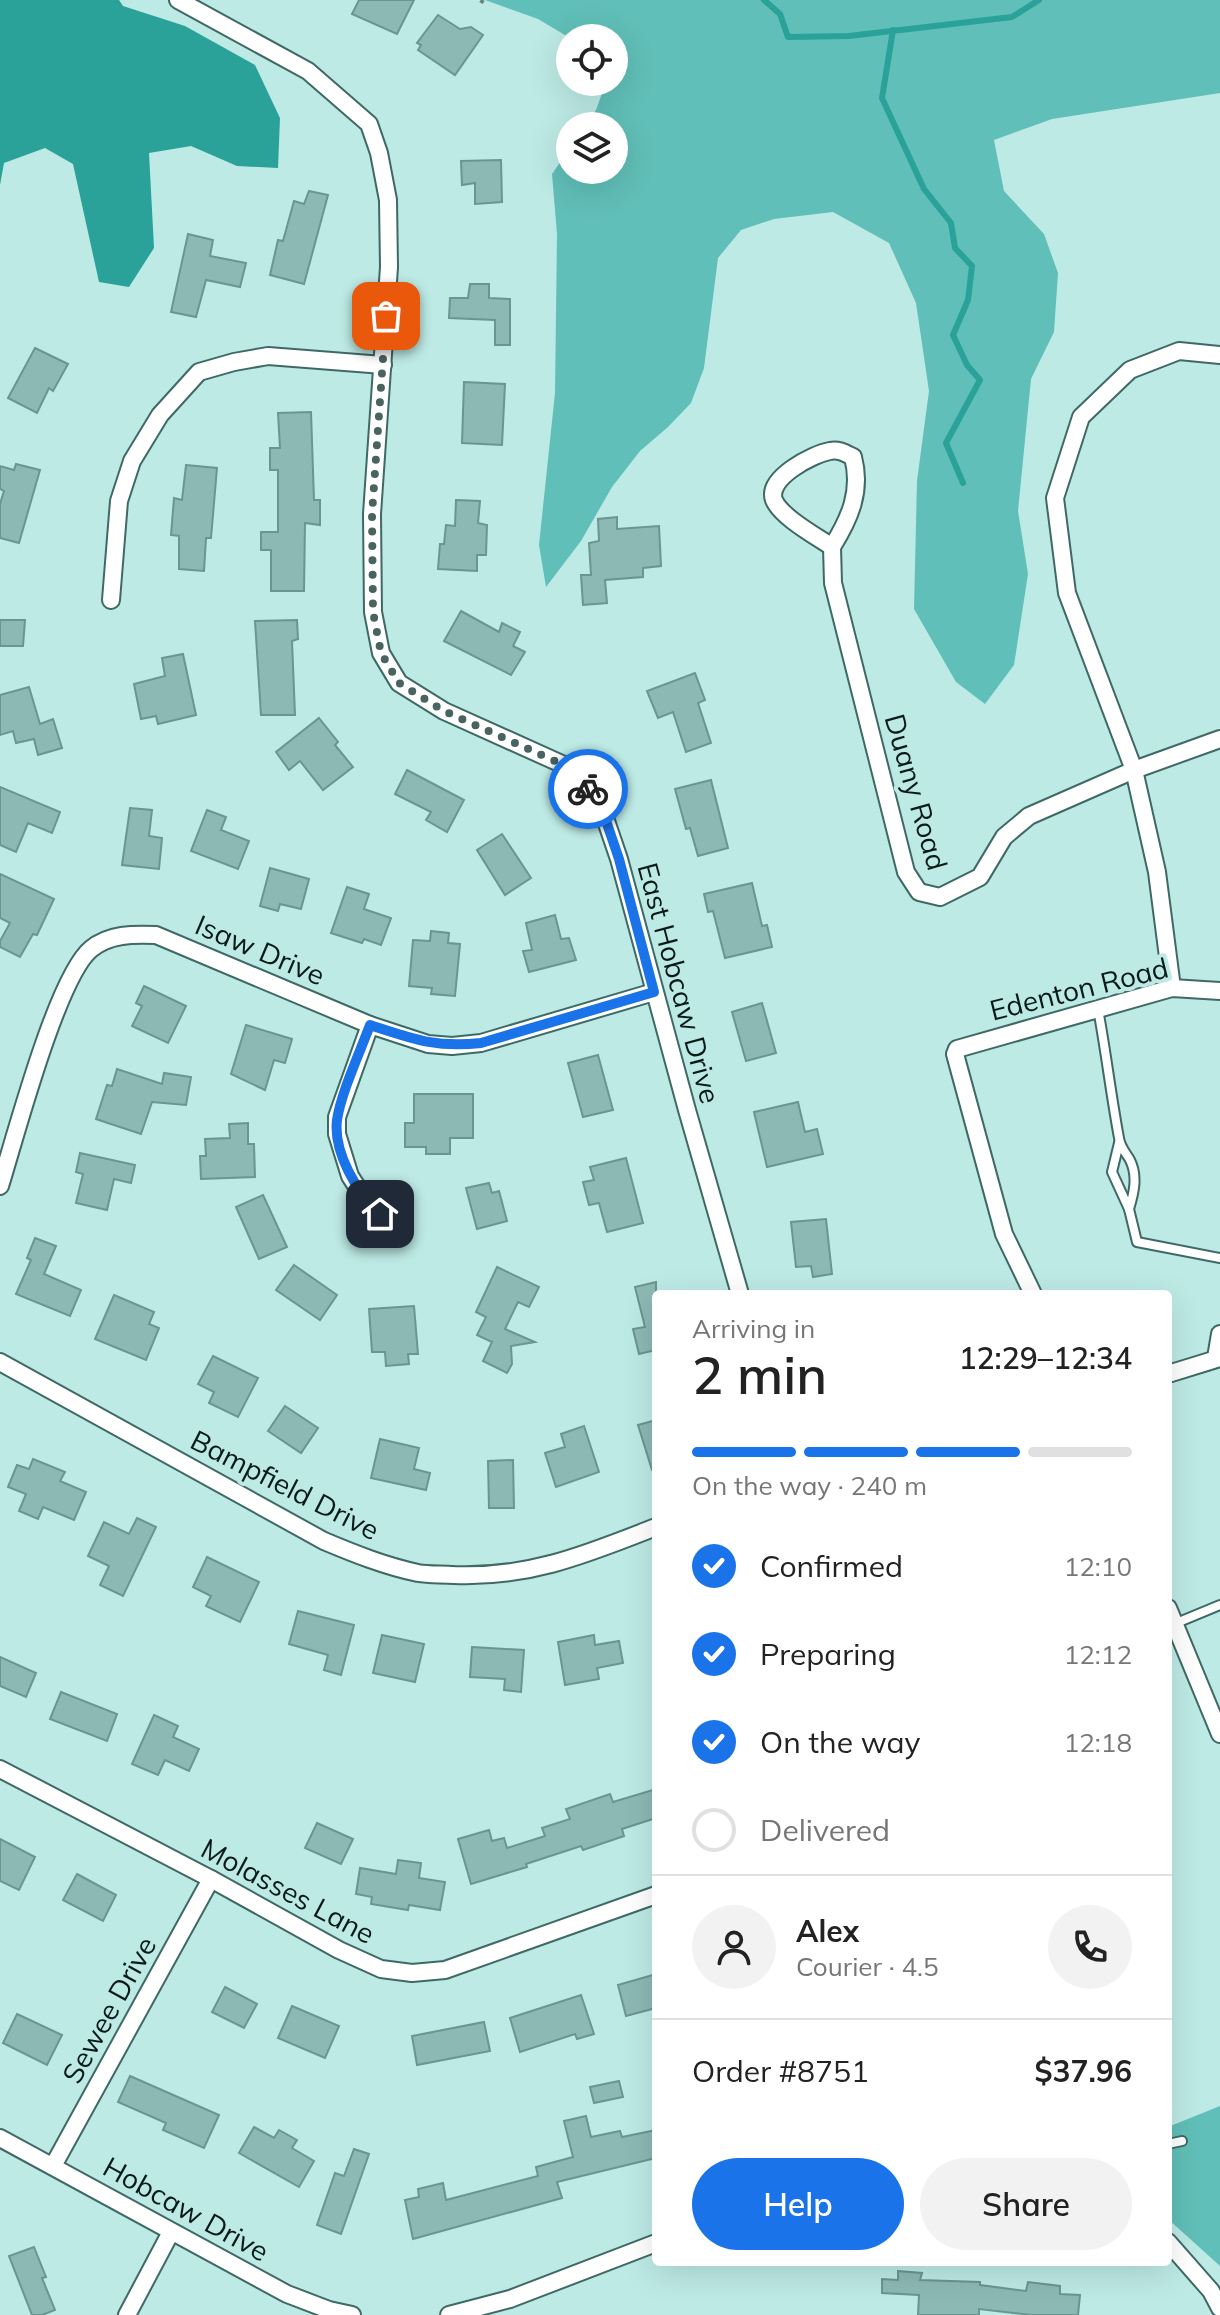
<!DOCTYPE html>
<html lang="en">
<head>
<meta charset="utf-8">
<style>
  body { margin:0; font-family:Mulish,sans-serif; background:#f2f2f2; color:#222; height:100vh; display:flex; flex-direction:column; font-size:30px; white-space:nowrap }
  * { box-sizing:border-box; margin:0 }
  p { font-size:26px; color:#767676 }
  .icon { flex:none; width:44px; height:44px; fill:none; stroke:currentColor; stroke-width:2; stroke-linecap:round; stroke-linejoin:round }
  .map { position:relative; flex:1; overflow:hidden }
  .drawer { position:absolute; left:652px; top:1290px; width:520px; height:976px; display:flex; flex-direction:column; background:#fff; border-radius:8px; box-shadow:0 8px 32px #0002 }
  .drawer>* { flex:none }
  .tools { position:absolute; left:556px; top:24px; display:grid; gap:16px }
  .tools a { display:grid; place-items:center; width:72px; height:72px; border-radius:50%; background:#fff; box-shadow:0 8px 32px #0002; font-size:40px }
  .pin { position:absolute; display:grid; place-items:center; width:68px; height:68px; color:#fff; margin:-34px; border-radius:16px; box-shadow:0 4px 12px #0006 }
  .courier { position:absolute; display:grid; place-items:center; width:80px; height:80px; margin:-40px; border:6px solid #1a73e8; border-radius:50%; background:#fff; color:#222; box-shadow:0 2px 10px #0007 }
  .headline em { font-style:normal; font-weight:600 }
  .headline div { display:flex; flex-direction:column-reverse }
  .headline { display:flex; align-items:center; justify-content:space-between; height:136px; padding:0 40px }
  h1 { font-size:52px; font-weight:600; line-height:60px }
  .bar { display:grid; grid-template-columns:repeat(4,1fr); gap:12px 8px; align-content:center; height:96px; padding:0 40px }
  .bar i { height:10px; border-radius:6px; background:#e0e0e0 }
  .bar .on { background:#1a73e8 }
  .bar p { grid-column:span 4 }
  .line { display:flex; align-items:center; gap:20px; padding:0 40px; border-top:2px solid #e0e0e0 }
  .line div { flex:1 }
  .round { display:grid; place-items:center; flex:none; width:84px; height:84px; border-radius:42px; background:#f2f2f2 }
  ol { padding:0 40px; list-style:none }
  li { display:flex; align-items:center; gap:24px; height:88px }
  li p { margin-inline-start:auto }
  li .icon { padding:8px; border-radius:50%; background:#1a73e8; color:#fff; stroke-width:4 }
  li:last-child { color:#767676 }
  li i { width:44px; height:44px; border:4px solid #e0e0e0; border-radius:50% }
  .primary-button { display:flex; gap:16px; margin-top:auto; padding:16px 40px }
  .primary-button a { flex:1; height:92px; border-radius:48px; background:#1a73e8; color:#fff; font-size:32px; font-weight:600; line-height:92px; text-align:center }
  .primary-button a+a { background:#f2f2f2; color:#222 }
  .map>svg:first-child { display:block }
  .green { fill:#60bfb8 }
  .water { fill:#2aa199 }
  .lines { fill:none; stroke-linecap:round; stroke-linejoin:round }
  .stream { stroke:#2aa199; stroke-width:6 }
  .building { fill:#8db9b4; stroke:#6b9591; stroke-width:2 }
  .service-casing { stroke:#3f6965; stroke-width:12 }
  .minor-casing { stroke:#3f6965; stroke-width:20 }
  .path { stroke:#648481; stroke-width:4; stroke-dasharray:6 4; stroke-linecap:butt }
  .service { stroke:#fff; stroke-width:8 }
  .minor { stroke:#fff; stroke-width:16 }
  .done { stroke:#486360; stroke-width:8; stroke-dasharray:0 14.4 }
  .route { stroke:#1a73e8; stroke-width:10 }
  .labels { text-anchor:middle; stroke-width:8; stroke-linejoin:round; paint-order:stroke }
  .street-label { font-size:28px; fill:#091a19; stroke:#bdeae5 }
</style>
</head>
<body>
<div class="map">
<svg width="1220" height="2315" viewBox="0 0 1220 2315">
  <rect width="100%" height="100%" fill="#bdeae5"/>
  <g class="green">
    <path d="M485,0H1220V93L1052,119L994,140L1004,191L1044,234L1058,273L1054,332L1031,379L1018,511L1028,574L1014,665L985,704L956,682L914,609L917,481L929,391L916,303L889,243L833,212L774,219L741,230L718,258L704,368L691,403L668,427L640,451L612,487L581,541L546,587L539,545L555,393L557,234L552,174L570,148V170H614V126H585L596,110L606,82H614V38H570L538,19Z"/>
    <path d="M1220,2106V2266L1168,2219V2127Z"/>
  </g>
  <path class="water" d="M0,0H119L123,6L185,26L255,65L280,118L278,168L237,166L191,146L149,153L154,248L129,287L99,282L73,164L45,148L4,163L0,185Z"/>
  <g class="lines">
    <g class="stream">
      <path d="M764,0L780,14L788,37L849,36L1012,17L1039,0"/>
      <path d="M893,30L882,98L924,189L951,223L955,248L972,266L968,300L953,335L967,365L980,380L946,443L963,483"/>
    </g>
  </g>
  <g class="building">
    <path d="M359,0H414L397,34L352,14Z"/>
    <path d="M438,15L460,29L471,27L483,35L455,75L418,50L421,45L417,43Z"/>
    <path d="M501,160L502,202L475,204V183L462,185L461,161Z"/>
    <path d="M309,191L328,195L304,284L270,275L278,240L283,241L294,201L304,204Z"/>
    <path d="M188,234L213,240L210,256L246,263L240,287L206,280L196,317L171,312Z"/>
    <path d="M470,284H489V298L510,299V345H495V320L449,318L450,298H468Z"/>
    <path d="M35,348L68,364L53,391L49,388L37,413L8,398Z"/>
    <path d="M464,382L505,384L502,445L462,443Z"/>
    <path d="M311,412L314,500H320V525L305,523L304,591H271V550H261V532H278V470H270V448H280L278,413Z"/>
    <path d="M16,464L40,470L19,543L0,538V504L4,491L0,489V466L14,470Z"/>
    <path d="M186,465L217,468L211,538H206L204,571L179,569V536L171,535L174,498L182,500Z"/>
    <path d="M456,500L480,501L478,523L487,525L486,555H477V571L438,569L440,544H444L446,525L455,526Z"/>
    <path d="M617,517V529L659,526L661,566L643,568V577L605,580L607,603L583,605L581,575H591L589,543L599,541L598,519Z"/>
    <path d="M461,611L499,632L502,623L520,632L513,646L525,652L511,675L444,641Z"/>
    <path d="M0,620H25L23,646H0Z"/>
    <path d="M297,620L298,639L292,641L295,715H261L255,621Z"/>
    <path d="M183,654L196,715L158,724L156,716L141,719L134,684L165,676L162,658Z"/>
    <path d="M695,673L705,700L698,703L711,743L686,752L673,712L658,718L647,691Z"/>
    <path d="M29,687L40,724L53,719L62,748L38,755L34,739L16,743L13,731L0,735V695Z"/>
    <path d="M319,718L338,742L335,745L353,767L323,790L300,761L289,770L276,752Z"/>
    <path d="M407,770L464,800L447,832L426,820L431,812L395,794Z"/>
    <path d="M711,780L728,848L698,856L690,828L686,829L675,789Z"/>
    <path d="M0,787L60,812L52,833L28,823L16,852L0,845Z"/>
    <path d="M130,808L152,810L149,836L162,838L159,869L122,865Z"/>
    <path d="M207,810L226,817L221,830L249,841L238,869L191,851Z"/>
    <path d="M502,834L531,878L505,895L477,850Z"/>
    <path d="M270,868L309,879L301,909L280,904L278,911L260,906Z"/>
    <path d="M0,874L54,899L37,935L33,934L20,957L0,947V941L10,923L0,918Z"/>
    <path d="M752,883L762,926L767,925L772,947L725,958L713,911L708,912L704,894Z"/>
    <path d="M347,887L369,894L364,909L391,918L381,945L364,939L362,943L331,933Z"/>
    <path d="M555,915L561,939L569,938L576,960L529,972L523,951L532,950L526,923Z"/>
    <path d="M431,931L449,933L448,943L460,944L455,996L431,994L432,988L409,986L413,940L430,941Z"/>
    <path d="M144,986L186,1006L168,1043L132,1026L142,1006L136,1003Z"/>
    <path d="M762,1003L776,1053L746,1061L732,1012Z"/>
    <path d="M246,1025L292,1039L285,1063L274,1060L265,1090L231,1074Z"/>
    <path d="M598,1055L613,1110L583,1117L568,1063Z"/>
    <path d="M117,1069L162,1084L164,1073L191,1077L186,1105L152,1102L141,1134L96,1119L107,1085L112,1086Z"/>
    <path d="M414,1094H473V1138H450V1154H426V1147H405V1123H414Z"/>
    <path d="M798,1102L805,1132L817,1129L823,1154L767,1167L754,1112Z"/>
    <path d="M248,1123V1144H254L255,1177L201,1179L200,1156H206L205,1139L230,1138L229,1124Z"/>
    <path d="M80,1153L135,1165L131,1183L114,1179L107,1210L76,1203L83,1174L76,1172Z"/>
    <path d="M626,1158L643,1223L607,1232L599,1203L589,1205L583,1182L594,1180L590,1167Z"/>
    <path d="M489,1183L492,1193L499,1191L507,1221L477,1229L466,1188Z"/>
    <path d="M263,1195L287,1247L259,1259L236,1207Z"/>
    <path d="M826,1219L832,1274L813,1277L811,1266L796,1267L791,1222Z"/>
    <path d="M35,1238L56,1246L44,1274L81,1290L70,1316L16,1294L31,1260L27,1258Z"/>
    <path d="M294,1265L337,1295L320,1320L276,1290Z"/>
    <path d="M497,1267L539,1287L529,1307L518,1302L505,1329L535,1342L511,1346L512,1364L507,1373L483,1361L492,1342L477,1335L486,1317L476,1312Z"/>
    <path d="M656,1282V1350L639,1354L633,1329L645,1327L635,1287Z"/>
    <path d="M114,1295L154,1312L149,1324L159,1328L146,1360L95,1339Z"/>
    <path d="M414,1306L418,1354H408L409,1364L386,1366L385,1352H372L369,1309Z"/>
    <path d="M213,1356L258,1378L238,1417L209,1403L214,1392L198,1384Z"/>
    <path d="M285,1406L318,1428L301,1453L268,1431Z"/>
    <path d="M656,1420V1470H652L638,1425Z"/>
    <path d="M584,1426L599,1472L556,1487L545,1453L565,1447L561,1434Z"/>
    <path d="M380,1439L419,1448L414,1469L430,1473L426,1490L371,1478Z"/>
    <path d="M33,1459L65,1472L60,1481L86,1492L74,1520L43,1507L38,1519L19,1511L26,1494L8,1487L17,1465L29,1469Z"/>
    <path d="M513,1460L514,1508H489L488,1461Z"/>
    <path d="M137,1518L156,1527L123,1596L100,1585L109,1566L88,1556L104,1522L129,1534Z"/>
    <path d="M207,1557L259,1582L240,1622L206,1606L211,1596L193,1587Z"/>
    <path d="M298,1611L354,1625L341,1675L324,1670L328,1655L289,1644Z"/>
    <path d="M382,1635L424,1644L415,1682L373,1673Z"/>
    <path d="M594,1635L595,1645L619,1641L623,1663L597,1668L599,1679L565,1685L558,1642Z"/>
    <path d="M472,1647L524,1650L521,1692L504,1690L505,1679L470,1677Z"/>
    <path d="M0,1657L36,1673L26,1697L0,1686Z"/>
    <path d="M61,1692L117,1714L107,1741L50,1719Z"/>
    <path d="M154,1715L178,1726L173,1737L199,1749L189,1771L165,1760L158,1775L132,1764Z"/>
    <path d="M656,1789V1818L622,1829L624,1836L583,1850L581,1846L526,1864L527,1867L471,1884L458,1839L489,1830L492,1841L504,1838L507,1848L545,1836L542,1828L570,1819L566,1809L610,1794L613,1802Z"/>
    <path d="M317,1823L353,1839L341,1864L305,1848Z"/>
    <path d="M0,1839L35,1857L19,1890L0,1881Z"/>
    <path d="M398,1860L421,1863L419,1878L445,1882L440,1910L409,1905L408,1910L371,1904L372,1897L356,1894L360,1868L396,1874Z"/>
    <path d="M77,1874L116,1895L103,1921L63,1900Z"/>
    <path d="M656,1974V2008L626,2016L618,1985Z"/>
    <path d="M225,1987L257,2004L244,2028L212,2012Z"/>
    <path d="M581,1995L594,2034L577,2039L575,2034L520,2052L510,2018Z"/>
    <path d="M292,2006L339,2026L325,2058L278,2038Z"/>
    <path d="M17,2014L62,2035L47,2065L3,2043Z"/>
    <path d="M484,2022L490,2051L417,2065L412,2036Z"/>
    <path d="M130,2076L219,2115L204,2148L163,2130L166,2123L118,2102Z"/>
    <path d="M619,2081L623,2097L594,2103L590,2087Z"/>
    <path d="M586,2116L591,2137L620,2131L622,2137L656,2130V2158L557,2182L562,2198L413,2239L405,2200L419,2197L418,2189L443,2183L446,2200L538,2176L536,2167L573,2157L564,2121Z"/>
    <path d="M254,2127L274,2138L279,2130L297,2140L292,2148L314,2161L299,2187L239,2153Z"/>
    <path d="M354,2149L369,2154L341,2234L317,2225L335,2173L344,2176Z"/>
    <path d="M34,2247L46,2277L42,2278L55,2310L42,2315H32L9,2256Z"/>
    <path d="M898,2271L922,2273L920,2280L980,2282V2285L1026,2291L1028,2282L1060,2286V2294L1080,2295L1078,2315H1031L979,2309V2315H918L919,2295L882,2293V2279L898,2280Z"/>
  </g>
  <g class="lines">
    <defs>
      <g id="service">
        <path d="M1098,1009C1106,1052 1111,1095 1119,1138C1120,1147 1126,1153 1130,1160C1138,1176 1134,1193 1129,1209"/>
        <path d="M1119,1143L1112,1172L1129,1209L1137,1242L1220,1258"/>
        <path d="M1174,1624L1220,1605"/>
        <path d="M1168,2144L1182,2141"/>
      </g>
      <g id="minor">
        <path d="M178,0L308,71L369,124L379,153L388,200L389,267L372,514L373,612L381,653L399,683L444,711L564,765L592,793L603,812L619,859L687,1110L740,1294"/>
        <path d="M832,547C850,518 862,491 853,457C845,453 839,449 830,451C813,454 766,478 774,500C781,517 816,536 832,547L833,583L906,872L919,892L940,897L980,877L1004,837L1029,816L1134,770L1220,739"/>
        <path d="M111,600L119,501L132,461L160,415L199,372L234,362L268,356L383,365"/>
        <path d="M1172,988L1157,872L1134,770L1067,593L1055,498L1081,417L1130,370L1179,351L1220,355"/>
        <path d="M370,1025L337,1117V1134L350,1176L366,1201L394,1228"/>
        <path d="M0,1186C15,1138 57,977 91,949C109,934 133,934 156,935L370,1025L428,1044L452,1046L481,1043L654,992"/>
        <path d="M1033,1294L1004,1234L955,1054L957,1049L1172,988L1220,991"/>
        <path d="M1216,1358L1220,1334"/>
        <path d="M0,1362L324,1541C355,1554 385,1566 418,1573C429,1575 442,1574 454,1575C530,1578 587,1554 656,1527"/>
        <path d="M1168,1374L1220,1358"/>
        <path d="M1168,1608L1220,1734"/>
        <path d="M0,1769L211,1879L339,1950L381,1969L412,1973L445,1970L656,1895"/>
        <path d="M0,2138L287,2294L329,2310L352,2315"/>
        <path d="M53,2166L211,1879"/>
        <path d="M1168,2242L1211,2291L1220,2308"/>
        <path d="M127,2315L171,2232"/>
        <path d="M449,2315L510,2299L656,2243"/>
      </g>
    </defs>
    <use href="#service" class="service-casing"/>
    <use href="#minor" class="minor-casing"/>
    <path class="path" d="M481,3L483,0"/>
    <use href="#service" class="service"/>
    <use href="#minor" class="minor"/>
  </g>
  <g class="lines">
    <path class="done" d="M386,316L372,514L373,612L381,653L399,683L444,711L564,765L588,789"/>
    <path class="route" d="M380,1214C357,1193 333,1152 337,1120C341,1093 360,1052 370,1025C413,1039 435,1048 481,1043L654,992L619,859L603,812L588,789"/>
  </g>
  <g class="labels">
    <g class="street-label">
      <text transform="translate(916 792) rotate(74)" y="10">Duany Road</text>
      <text transform="translate(260 950) rotate(23)" y="10">Isaw Drive</text>
      <text transform="translate(679 983) rotate(75)" y="10">East Hobcaw Drive</text>
      <text transform="translate(1079 989) rotate(-14)" y="10">Edenton Road</text>
      <text transform="translate(285 1485) rotate(27)" y="10">Bampfield Drive</text>
      <text transform="translate(288 1891) rotate(28)" y="10">Molasses Lane</text>
      <text transform="translate(109 2010) rotate(-61)" y="10">Sewee Drive</text>
      <text transform="translate(186 2209) rotate(29)" y="10">Hobcaw Drive</text>
    </g>
  </g>
</svg>
<div class="tools">
<a><svg class="icon" aria-label="locate" viewBox="0 0 24 24"><circle cx="12" cy="12" r="6"/><path d="M12 2v4M12 18v4M2 12h4M18 12h4"/></svg></a>
<a><svg class="icon" aria-label="layers" viewBox="0 0 24 24"><path d="M12 4l9 5-9 5-9-5zM3 14l9 5 9-5"/></svg></a>
</div>
<div class="pin" style="left:386px;top:316px;background:#ea580c"><svg class="icon" aria-label="bag" viewBox="0 0 24 24"><path d="M5 8h14l-1 12H6zM9 8a3 3 0 0 1 6 0"/></svg></div>
<div class="pin" style="left:380px;top:1214px;background:#1f2937"><svg class="icon" aria-label="home" viewBox="0 0 24 24"><path d="M3 11l9-7 9 7M6 9v11h12V9"/></svg></div>
<div class="courier" style="left:588px;top:789px"><svg class="icon" aria-label="bike" viewBox="0 0 24 24"><circle cx="6" cy="16" r="4"/><circle cx="18" cy="16" r="4"/><path d="M6 16l4-8h5l3 8M10 8l3 8H6M13 5h3"/></svg></div>
<section class="drawer">
<div class="headline"><div><h1>2 min</h1><p>Arriving in</p></div><em>12:29–12:34</em></div>
<div class="bar"><i class="on"></i><i class="on"></i><i class="on"></i><i></i><p>On the way · 240 m</p></div>
<ol>
<li><svg class="icon" aria-label="check" viewBox="0 0 24 24"><path d="M5 12l5 5 9-10"/></svg>Confirmed<p>12:10</p></li>
<li><svg class="icon" aria-label="check" viewBox="0 0 24 24"><path d="M5 12l5 5 9-10"/></svg>Preparing<p>12:12</p></li>
<li><svg class="icon" aria-label="check" viewBox="0 0 24 24"><path d="M5 12l5 5 9-10"/></svg>On the way<p>12:18</p></li>
<li><i></i>Delivered</li>
</ol>
<div class="line" style="height:144px"><a class="round"><svg class="icon" aria-label="person" viewBox="0 0 24 24"><circle cx="12" cy="8" r="4"/><path d="M4 21q1-7 8-7t8 7"/></svg></a><div><b>Alex</b><p>Courier · 4.5</p></div><a class="round"><svg class="icon" aria-label="phone" viewBox="0 0 24 24"><path d="M5 4h4l2 5-3 2q2 4 5 5l2-3 5 2v4C11 20 4 13 5 4z"/></svg></a></div>
<div class="line" style="height:104px"><div>Order #8751</div><b>$37.96</b></div>
<div class="primary-button"><a>Help</a><a>Share</a></div>
</section>
</div>
</body>
</html>
